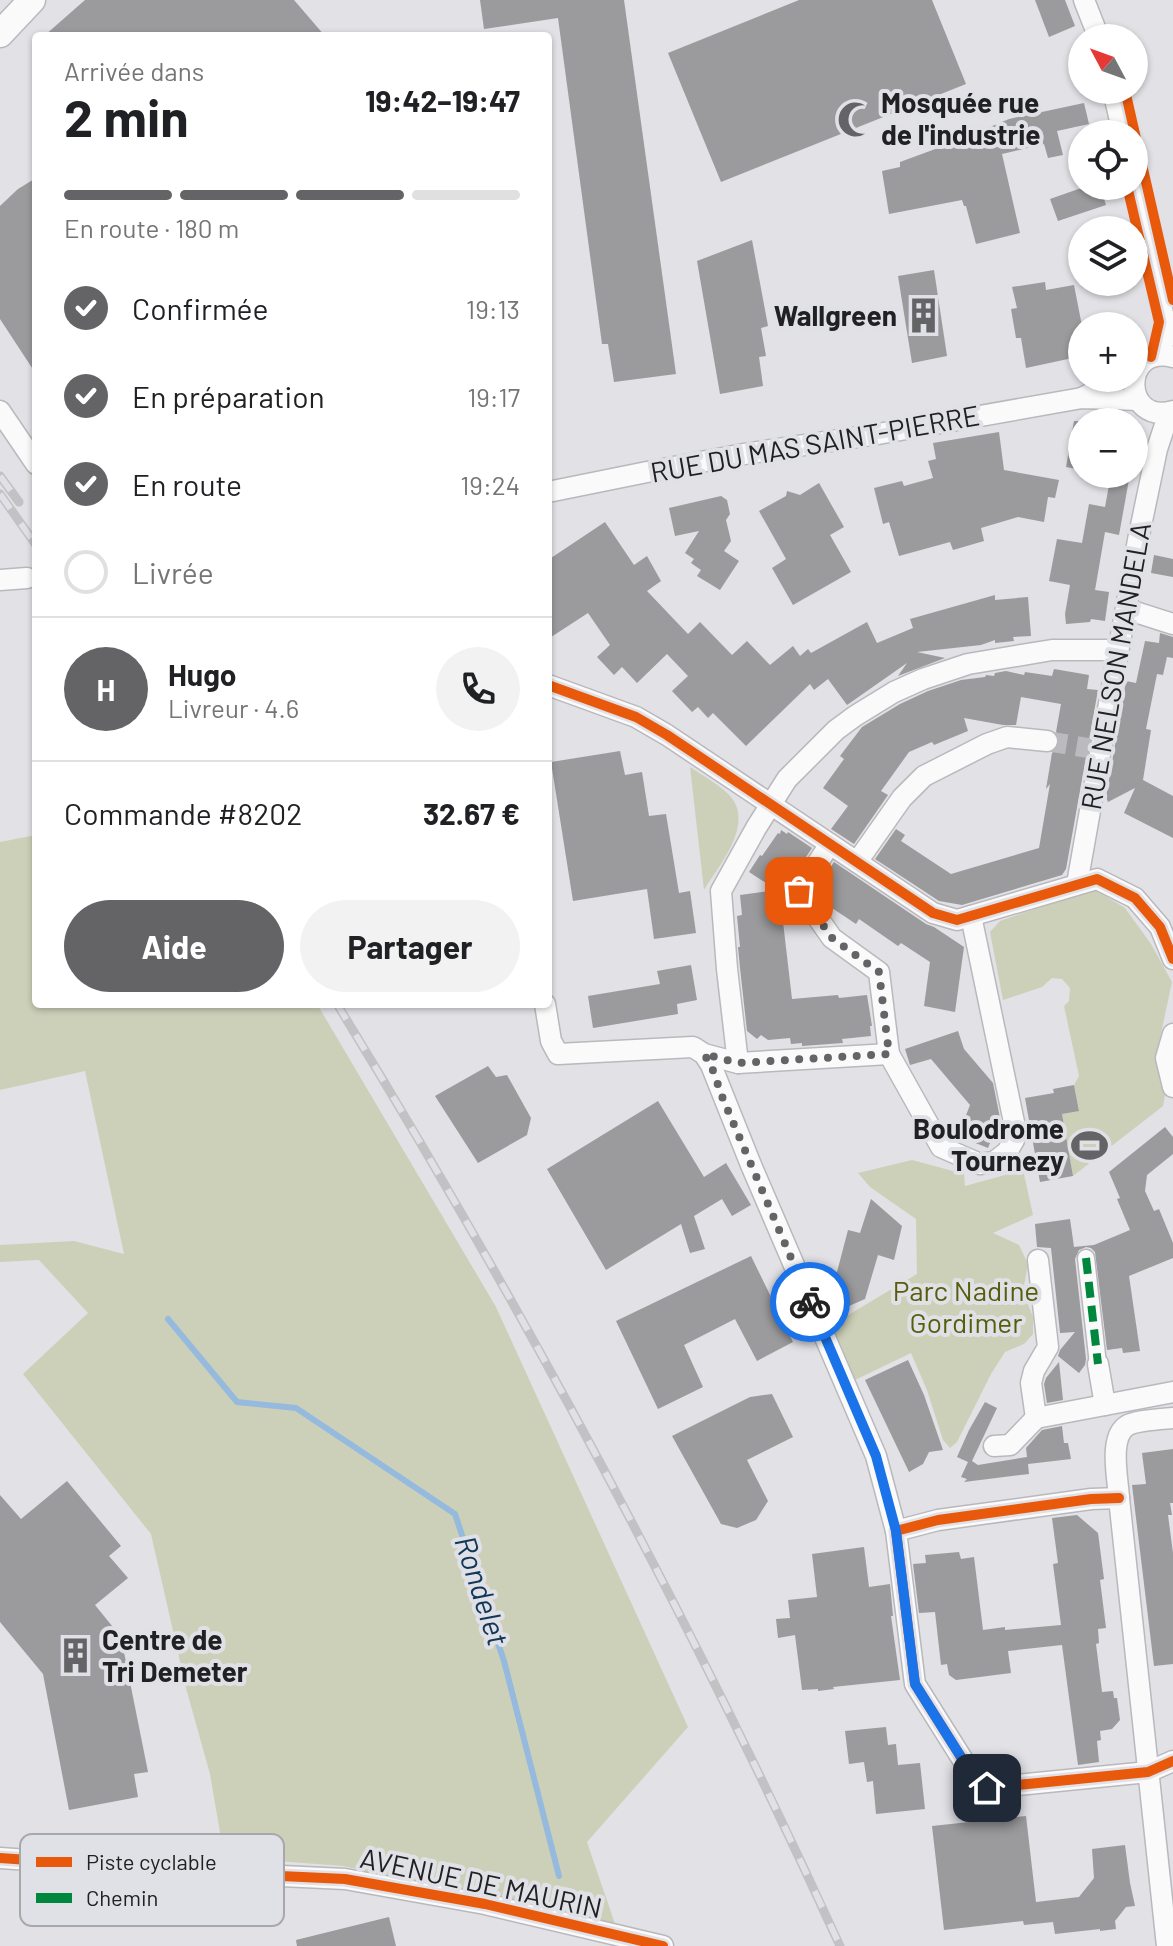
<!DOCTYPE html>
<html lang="fr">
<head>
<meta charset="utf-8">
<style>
  body { margin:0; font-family:Barlow,sans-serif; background:#f2f2f2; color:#202124; height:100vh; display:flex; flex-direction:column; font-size:30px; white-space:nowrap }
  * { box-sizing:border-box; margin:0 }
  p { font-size:26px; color:#757577 }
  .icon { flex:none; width:44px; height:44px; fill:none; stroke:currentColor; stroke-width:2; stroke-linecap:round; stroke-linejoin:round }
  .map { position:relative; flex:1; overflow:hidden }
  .panel { position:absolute; left:32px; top:32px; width:520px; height:976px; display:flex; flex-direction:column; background:#fff; border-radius:8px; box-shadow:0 2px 6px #0004 }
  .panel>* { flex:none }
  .needle { width:52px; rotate:311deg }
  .tools { position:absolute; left:1068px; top:24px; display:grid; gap:16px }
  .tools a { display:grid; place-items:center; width:80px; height:80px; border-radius:50%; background:#fff; box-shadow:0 2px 6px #0004; font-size:40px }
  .pin { position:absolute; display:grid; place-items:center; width:68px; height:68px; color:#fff; margin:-34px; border-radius:16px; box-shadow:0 4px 12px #0006 }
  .courier { position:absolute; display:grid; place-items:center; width:80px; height:80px; margin:-40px; border:6px solid #1a73e8; border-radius:50%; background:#fff; color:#222; box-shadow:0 2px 10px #0007 }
  .overview em { font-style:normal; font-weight:700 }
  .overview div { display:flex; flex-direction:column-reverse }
  .overview { display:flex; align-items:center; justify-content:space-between; height:136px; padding:0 32px }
  h1 { font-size:52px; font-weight:700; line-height:60px }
  .bar { display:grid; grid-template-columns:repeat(4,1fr); gap:12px 8px; align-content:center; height:96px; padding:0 32px }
  .bar i { height:10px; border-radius:6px; background:#e0e0e0 }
  .bar .current { background:#646467 }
  .bar p { grid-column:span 4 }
  .line { display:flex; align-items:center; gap:20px; padding:0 32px; border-top:2px solid #e0e0e0 }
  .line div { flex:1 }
  .round { display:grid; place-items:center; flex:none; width:84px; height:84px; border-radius:42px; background:#f2f2f2 }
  ol { padding:0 32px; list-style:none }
  li { display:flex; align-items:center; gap:24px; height:88px }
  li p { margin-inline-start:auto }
  li .icon { padding:8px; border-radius:50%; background:#646467; color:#fff; stroke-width:4 }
  li:last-child { color:#757577 }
  li i { width:44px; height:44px; border:4px solid #e0e0e0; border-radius:50% }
  .primary-button { display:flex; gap:16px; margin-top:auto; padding:16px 32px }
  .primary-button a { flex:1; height:92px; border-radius:48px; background:#646467; color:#fff; font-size:32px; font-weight:700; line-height:92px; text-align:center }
  .primary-button a+a { background:#f2f2f2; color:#202124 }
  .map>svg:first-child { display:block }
  .green { fill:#cdd0b8 }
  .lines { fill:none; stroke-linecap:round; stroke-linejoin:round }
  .stream { stroke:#95bade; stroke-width:6 }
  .building { fill:#9b9a9c }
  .minor-tunnel { stroke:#bbbbbf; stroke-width:20; stroke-dasharray:20 10; stroke-linecap:butt }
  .pedestrian-casing { stroke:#b9b9bd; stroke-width:19 }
  .minor-casing { stroke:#b9b9bd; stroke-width:23 }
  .tertiary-casing { stroke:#b9b9bd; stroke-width:29 }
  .pedestrian { stroke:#fafafb; stroke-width:16 }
  .minor { stroke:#fafafb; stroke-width:20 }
  .tertiary { stroke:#fafafb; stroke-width:26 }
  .rail-casing { stroke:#c2c2c4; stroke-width:9 }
  .rail { stroke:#e0e0e7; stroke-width:6; stroke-dasharray:18; stroke-linecap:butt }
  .quiet { stroke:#00873e; stroke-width:8; stroke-dasharray:16 8; stroke-linecap:butt }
  .cycleway-casing { stroke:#e0e0e7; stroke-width:15 }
  .cycleway { stroke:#e8590c; stroke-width:10 }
  .done { stroke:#646467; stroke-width:8; stroke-dasharray:0 14.4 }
  .route { stroke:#1a73e8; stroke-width:10 }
  .labels { text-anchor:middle; stroke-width:8; stroke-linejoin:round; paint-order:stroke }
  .poi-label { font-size:28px; font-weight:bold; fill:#212123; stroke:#e0e0e7; text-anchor:start }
  .street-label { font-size:28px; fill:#212123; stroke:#e0e0e7 }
  .park-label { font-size:28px; fill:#585d0c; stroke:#e0e0e7 }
  .water-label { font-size:30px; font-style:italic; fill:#103758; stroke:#e0e0e7 }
  .key { fill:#e0e0e7; stroke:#a7a7ac; stroke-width:2 }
  .key-label { font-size:22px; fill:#212123 }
</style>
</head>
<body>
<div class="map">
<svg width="1173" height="1946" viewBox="0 0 1173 1946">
  <rect width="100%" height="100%" fill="#e1e1e6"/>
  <g class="green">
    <path d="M690,767C702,775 729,790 735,803C749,831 718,867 704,890Z"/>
    <path d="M36,835V1004H317L496,1307L688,1727L587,1842L615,1924L343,1866L239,1858L223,1850L210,1774L186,1688L151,1534L23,1374L88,1313L39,1260L0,1262V1245L74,1241L124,1254L85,1071L0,1090V842Z"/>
    <path d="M1094,889L1125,908L1151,944L1172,982L1157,1052L1166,1090L1163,1106L1073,1176L1062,1114L1079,1110L1074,1085L1079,1076L1064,1006L1069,1001L1070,988L1062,979L1052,978L1042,987L1003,1000L990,932L1000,921Z"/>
    <path d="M912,1160L964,1174L965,1186L1023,1170L1033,1215L993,1233L1019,1245L1028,1264L1023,1291L1033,1317V1334L1024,1344L1005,1352L991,1374L957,1442L950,1448L943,1440L927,1390L911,1353L855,1380L828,1327L917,1274L916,1219L870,1187L858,1173Z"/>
  </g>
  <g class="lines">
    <path class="stream" d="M168,1319L237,1402L296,1408L455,1514L504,1661L559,1876"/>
  </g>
  <g class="building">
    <path d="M85,0H294L325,36H44Z"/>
    <path d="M480,0H624L676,374L614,382L608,344H602L558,18L484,29Z"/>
    <path d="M799,0H932L966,84L721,182L668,53Z"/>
    <path d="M1035,0H1065L1075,26L1049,37Z"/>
    <path d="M1084,103L1089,124L1057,131L1063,155L1048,158L1044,144L1002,154L1020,233L976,244L966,206H964L962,200L889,214L882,171L900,167V162L949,144L1009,119Z"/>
    <path d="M36,178V374L0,319V206L18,189Z"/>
    <path d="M1087,186H1100L1106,205L1058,221L1050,199Z"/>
    <path d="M752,240L768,326L761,328L766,356L759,357L763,386L720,394L697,261Z"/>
    <path d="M934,270L947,356L912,363L898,276Z"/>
    <path d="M1045,282L1046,290L1074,285L1082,326V356L1026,368L1021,338H1016L1011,309L1017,308L1012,287Z"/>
    <path d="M1074,421H1082V470L1066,467Z"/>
    <path d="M999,432L1004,470L1059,480L1055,498L1048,497L1044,522L1018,517L981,528L984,541L953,550L950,542L899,556L889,522L883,524L874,488L902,481L904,486L933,478L928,461L936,459L933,443Z"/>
    <path d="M1111,474H1130L1119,535L1105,532L1095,590L1109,592L1105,621L1091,619L1090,622L1066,624L1065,614L1070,585L1049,581L1057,539L1082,543L1089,504L1105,507Z"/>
    <path d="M819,483L844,527L830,535L851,572L793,605L772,568L786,559L759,511L786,496L787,491L800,495Z"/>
    <path d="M721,496L727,500L730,514L726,520L731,541L724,551L739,561L720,590L697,576L701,570L691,563L694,559L685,553L699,531L675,536L669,508Z"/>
    <path d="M605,522L634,565L647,556L661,581L647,591L688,634L700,622L732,655L747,641L770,665L793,646L800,656L808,649L811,653L867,622L877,643L913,628L910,619L995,595V600L1028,597L1031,636L1013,637L1014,641L995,643V640L981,645L917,652L945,658L898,676L907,663L847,705L828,679L814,690L810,684L746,746L713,713L708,718L698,707L692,712L672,691L688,676L667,654L637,683L622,667L614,675L597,657L610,645L588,613L548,639V560Z"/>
    <path d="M1154,555L1173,559V577L1151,573Z"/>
    <path d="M1160,633L1173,637V658L1167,657L1163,675L1157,674L1146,729L1151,730L1143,780L1173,796V838L1124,813L1135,788L1108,802L1106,797L1126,681L1136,683L1145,641L1159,643Z"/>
    <path d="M1054,669L1089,675L1087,689L1098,690L1066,869L1062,875L962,905L939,901L875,859L896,829L905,835L901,841L951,874L1039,848L1050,784L1046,789L1052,753L1057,749L1060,743L1059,736L1056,732L1061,704L1021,697L1016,725H1003L964,718L968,731L934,745L932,742L909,752L881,791L888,795L854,844L831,829L848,806L823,788L844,759L840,756L862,727L900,704L928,691L961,680L985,677L986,675L994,676L995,673L1006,671L1024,675L1025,672L1052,676Z"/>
    <path d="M620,751L625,775L642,772L649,816L666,814L679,893L690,891L696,933L654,939L647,889L573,901L551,762Z"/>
    <path d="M781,830L787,834L788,832L812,848L790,881L781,874L787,922H783L792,999L838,995L839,998L867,995L872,1026H870L871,1036L842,1039L843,1043L802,1046V1043L791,1044L790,1038L768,1040L761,1035L757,1039L747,1031L740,968L738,947H740L737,916L742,915L740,895L777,890L749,872L760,855L762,856L778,833L780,834Z"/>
    <path d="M834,862L926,924L934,927L964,947L955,1012L924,1006L930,962L901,943L898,946L859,919L856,924L823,902L815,891Z"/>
    <path d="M691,965L697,1000L677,1004L678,1014L593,1028L588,996L660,984L657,971Z"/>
    <path d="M958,1031L964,1049L993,1083L1000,1118L988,1148L958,1136L970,1105L931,1059L910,1065L905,1049Z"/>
    <path d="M488,1066L496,1077L507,1075L531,1118L527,1135L478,1163L435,1096Z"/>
    <path d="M1074,1085L1079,1111L1062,1114L1073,1176L1040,1182L1025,1098L1054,1093L1053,1089Z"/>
    <path d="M658,1101L704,1177L726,1163L751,1205L732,1216L722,1199L694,1216L705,1249L690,1253L681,1224L606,1270L547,1169Z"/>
    <path d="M1165,1127L1173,1137V1154L1147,1175L1145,1191L1154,1211L1159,1209L1173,1243V1258L1129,1276L1140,1351L1123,1353L1122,1348L1107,1350L1095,1252L1091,1248L1086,1247L1079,1250L1075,1259L1086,1359L1085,1365L1079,1373L1058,1356L1060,1350L1075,1332L1060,1333L1051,1248L1037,1247L1035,1224L1070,1219L1074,1247L1094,1245L1130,1230L1117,1199L1120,1198L1109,1172Z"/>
    <path d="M871,1199L902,1226L894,1260L878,1255L865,1299L840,1310L832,1291L848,1230L860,1233Z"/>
    <path d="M751,1256L793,1342L757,1361L735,1319L684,1345L703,1387L658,1409L616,1321Z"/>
    <path d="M908,1360L924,1395L943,1450L929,1452L923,1464L909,1472L865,1380Z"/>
    <path d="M1059,1362L1063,1400L1047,1403L1044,1384L1046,1378Z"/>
    <path d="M772,1394L793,1437L747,1460L768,1501L756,1520L737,1528L721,1524L672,1436L750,1397Z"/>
    <path d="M985,1402L997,1408L972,1461L978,1465L1027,1457L1026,1448L1042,1430L1062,1426L1064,1443H1068L1071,1459L1028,1464L1029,1474L964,1482L967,1479L961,1477L968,1462L957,1457L969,1430Z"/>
    <path d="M1173,1449V1503H1170L1172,1515H1168L1173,1553V1664L1154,1666L1132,1485L1146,1484L1142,1453Z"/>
    <path d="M67,1481L121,1546L109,1556L128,1578L95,1605L121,1637L148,1772L134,1774L138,1797L69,1810L43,1674L0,1622V1495L21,1519Z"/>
    <path d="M1077,1515L1098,1533L1104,1579L1100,1580L1106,1628L1098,1629L1099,1643L1096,1644L1102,1692L1113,1691L1114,1698H1117L1120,1720L1112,1729L1100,1731L1101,1740L1097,1741L1099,1762L1078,1765L1062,1645L1008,1651L1011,1673L956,1680L949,1675L947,1664L941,1665L935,1612L919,1613L913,1564L926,1563L925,1555L959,1552L961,1559L974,1557L983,1630L1005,1627V1630L1061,1625L1053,1564L1058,1563L1052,1518Z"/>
    <path d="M864,1547L869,1587L890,1584L893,1616H891L900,1680L833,1687L834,1689L818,1691V1689L802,1690L795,1635L778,1638L776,1619L790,1618L788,1600L817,1597L812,1554Z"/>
    <path d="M886,1727L888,1745L896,1744L898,1765L920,1763L925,1809L876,1814L873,1781L867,1782L864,1762L849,1764L845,1731Z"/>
    <path d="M1026,1816L1036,1902L1079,1897L1094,1878L1092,1849L1125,1845L1130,1883L1135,1906L1126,1907L1115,1921L1116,1929L1100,1931V1929L1055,1934L1053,1922L1024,1925L1023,1921L944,1930L932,1826Z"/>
    <path d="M389,1917L396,1946H297L296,1940Z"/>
  </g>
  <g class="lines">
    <path class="minor-tunnel" d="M1047,741L1100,750"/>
    <defs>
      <path id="pedestrian" d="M1086,1258L1098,1364"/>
      <g id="minor">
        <path d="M1084,0L1099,38"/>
        <path d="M1113,90L1123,134"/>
        <path d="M1134,182L1166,327L1161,355"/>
        <path d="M1173,357C1120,344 1123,426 1173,411"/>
        <path d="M1082,398L1121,378"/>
        <path d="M0,411L36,464"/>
        <path d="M548,492L647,472L744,454L878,434L1082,398L1138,400"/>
        <path d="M0,580L27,578"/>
        <path d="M1126,609L1173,624"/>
        <path d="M548,685L636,717L667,735L933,913L957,920L1097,879L1135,898L1160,927L1173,959"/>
        <path d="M830,844L799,891L832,938L879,972L889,1054L941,1147L980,1164L994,1162L1007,1152L1014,1140L1015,1127L971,916"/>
        <path d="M857,862L902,798L924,776L987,744L1007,737L1047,741"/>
        <path d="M1077,884L1138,540L1157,449L1169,413"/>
        <path d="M545,1004L551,1041L558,1054L693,1047L704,1054L738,1063L889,1054"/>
        <path d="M1173,1034L1166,1058L1173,1087"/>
        <path d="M704,1054L711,1065L751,1165L876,1456L896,1531"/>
        <path d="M738,1063L727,969L721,891L756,828L787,779L836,730L855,716L894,692L923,679L968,664L1052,650H1117"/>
        <path d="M1098,1364L1105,1405"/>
        <path d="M1036,1418L1031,1383L1034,1371L1048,1347L1038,1260"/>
        <path d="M1036,1418L1173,1392"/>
        <path d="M994,1446L1010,1445L1036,1418"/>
        <path d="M1119,1498L1091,1499L938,1520L896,1531L915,1684L978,1784L987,1788L1148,1772L1173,1761"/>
        <path d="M0,1858L199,1872L345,1879L485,1904L663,1946"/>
        <path d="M1167,1946L1119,1498C1118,1478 1108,1436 1128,1425C1138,1420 1162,1419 1173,1418"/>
      </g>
      <path id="tertiary" d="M0,34L32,0"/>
    </defs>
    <use href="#pedestrian" class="pedestrian-casing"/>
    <use href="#minor" class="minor-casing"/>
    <use href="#tertiary" class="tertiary-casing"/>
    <use href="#pedestrian" class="pedestrian"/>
    <use href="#minor" class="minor"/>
    <use href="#tertiary" class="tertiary"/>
    <defs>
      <g id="rail">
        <path d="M0,476L19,502"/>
        <path d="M0,494L36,545"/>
        <path d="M337,1004C523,1308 692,1622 840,1946"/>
      </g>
    </defs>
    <use href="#rail" class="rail-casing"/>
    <use href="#rail" class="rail"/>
    <path class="quiet" d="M1086,1258L1098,1364"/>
    <defs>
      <g id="cycleway">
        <path d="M1125,90L1173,300"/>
        <path d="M1127,186L1159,322L1151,357"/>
        <path d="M548,685L636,717L667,735L933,913L957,920L1097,879L1135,898L1160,927L1173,959"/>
        <path d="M1119,1498L1091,1499L938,1520L896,1531L915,1684L978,1784L987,1788L1148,1772L1173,1761"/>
        <path d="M0,1858L199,1872L345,1879L485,1904L663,1946"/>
      </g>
    </defs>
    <use href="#cycleway" class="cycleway-casing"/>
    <use href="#cycleway" class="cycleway"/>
  </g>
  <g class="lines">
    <path class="done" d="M799,891L832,938L879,972L889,1054L738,1063L704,1054L711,1065L723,1099L810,1302"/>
    <path class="route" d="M810,1302L876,1456L896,1531L915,1684L978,1784L987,1788"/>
  </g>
  <defs>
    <symbol id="mosque-bare" viewBox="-9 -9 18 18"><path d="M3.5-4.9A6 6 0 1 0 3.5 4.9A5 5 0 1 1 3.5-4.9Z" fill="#646467" stroke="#e0e0e7" stroke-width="2.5" paint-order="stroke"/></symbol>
    <symbol id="building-bare" viewBox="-9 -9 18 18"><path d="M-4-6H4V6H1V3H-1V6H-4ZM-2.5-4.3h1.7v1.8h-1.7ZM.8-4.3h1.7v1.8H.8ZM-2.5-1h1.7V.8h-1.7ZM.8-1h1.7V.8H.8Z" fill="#646467" stroke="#e0e0e7" stroke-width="2.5" paint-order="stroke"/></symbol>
    <symbol id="stadium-bare" viewBox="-9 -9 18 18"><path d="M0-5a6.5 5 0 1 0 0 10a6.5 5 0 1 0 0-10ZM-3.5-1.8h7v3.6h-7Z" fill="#646467" stroke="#e0e0e7" stroke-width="2.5" paint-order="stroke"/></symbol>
  </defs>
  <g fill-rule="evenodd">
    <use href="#mosque-bare" x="830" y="94" width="51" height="51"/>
    <use href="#building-bare" x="898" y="290" width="51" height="51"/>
    <use href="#stadium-bare" x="1064" y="1120" width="51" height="51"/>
    <use href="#building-bare" x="50" y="1630" width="51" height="51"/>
  </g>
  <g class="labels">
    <g class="poi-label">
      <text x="881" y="113">Mosquée rue<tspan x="881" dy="32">de l'industrie</tspan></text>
      <text x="897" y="326" text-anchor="end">Wallgreen</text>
      <text x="1064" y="1139" text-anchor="end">Boulodrome<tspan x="1064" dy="32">Tournezy</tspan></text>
      <text x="102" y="1650">Centre de<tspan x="102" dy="32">Tri Demeter</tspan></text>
    </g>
    <g class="street-label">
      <text transform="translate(815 444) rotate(-10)" y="10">RUE DU MAS SAINT-PIERRE</text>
      <text transform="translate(1116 666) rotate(-80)" y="10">RUE NELSON MANDELA</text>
      <text transform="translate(481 1883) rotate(12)" y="10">AVENUE DE MAURIN</text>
    </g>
    <g class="park-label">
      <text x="966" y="1301">Parc Nadine<tspan x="966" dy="32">Gordimer</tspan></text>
    </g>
    <g class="water-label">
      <text transform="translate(481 1591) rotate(72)" y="10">Rondelet</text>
    </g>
  </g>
  <rect x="20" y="1834" width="264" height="92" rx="12" class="key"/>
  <rect x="36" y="1857" width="36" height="10" fill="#e8590c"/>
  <rect x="36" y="1893" width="36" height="10" fill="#00873e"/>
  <g class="key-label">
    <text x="86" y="1870">Piste cyclable</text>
    <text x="86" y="1906">Chemin</text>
  </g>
</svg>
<div class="tools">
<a><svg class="needle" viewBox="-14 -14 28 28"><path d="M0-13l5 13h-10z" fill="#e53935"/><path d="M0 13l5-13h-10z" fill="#757577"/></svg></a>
<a><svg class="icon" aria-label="locate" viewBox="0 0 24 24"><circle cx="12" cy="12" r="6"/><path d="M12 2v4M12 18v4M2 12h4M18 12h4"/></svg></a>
<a><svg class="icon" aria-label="layers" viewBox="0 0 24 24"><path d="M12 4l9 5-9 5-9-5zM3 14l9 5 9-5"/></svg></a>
<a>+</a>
<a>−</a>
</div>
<div class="pin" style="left:799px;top:891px;background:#ea580c"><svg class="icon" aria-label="bag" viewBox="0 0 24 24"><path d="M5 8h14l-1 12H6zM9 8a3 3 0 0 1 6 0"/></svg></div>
<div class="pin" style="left:987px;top:1788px;background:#1f2937"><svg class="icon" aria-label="home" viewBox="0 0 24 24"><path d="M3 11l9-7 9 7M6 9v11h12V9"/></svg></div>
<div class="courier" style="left:810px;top:1302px"><svg class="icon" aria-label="bike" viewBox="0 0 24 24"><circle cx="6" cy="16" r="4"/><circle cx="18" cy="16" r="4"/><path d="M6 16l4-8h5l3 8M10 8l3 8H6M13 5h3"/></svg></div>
<section class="panel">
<div class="overview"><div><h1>2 min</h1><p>Arrivée dans</p></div><em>19:42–19:47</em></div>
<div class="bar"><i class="current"></i><i class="current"></i><i class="current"></i><i></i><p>En route · 180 m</p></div>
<ol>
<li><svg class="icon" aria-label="check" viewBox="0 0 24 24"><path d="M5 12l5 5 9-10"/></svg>Confirmée<p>19:13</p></li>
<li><svg class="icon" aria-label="check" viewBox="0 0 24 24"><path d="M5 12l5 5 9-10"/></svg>En préparation<p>19:17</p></li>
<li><svg class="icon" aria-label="check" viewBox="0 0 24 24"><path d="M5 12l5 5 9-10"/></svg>En route<p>19:24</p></li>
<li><i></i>Livrée</li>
</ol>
<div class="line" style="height:144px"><b class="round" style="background:#646467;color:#fff">H</b><div><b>Hugo</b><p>Livreur · 4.6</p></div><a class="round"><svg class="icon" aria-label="phone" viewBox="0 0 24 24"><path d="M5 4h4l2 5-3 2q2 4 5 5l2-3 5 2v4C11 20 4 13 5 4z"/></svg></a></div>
<div class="line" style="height:104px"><div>Commande #8202</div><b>32.67 €</b></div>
<div class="primary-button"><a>Aide</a><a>Partager</a></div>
</section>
</div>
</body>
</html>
